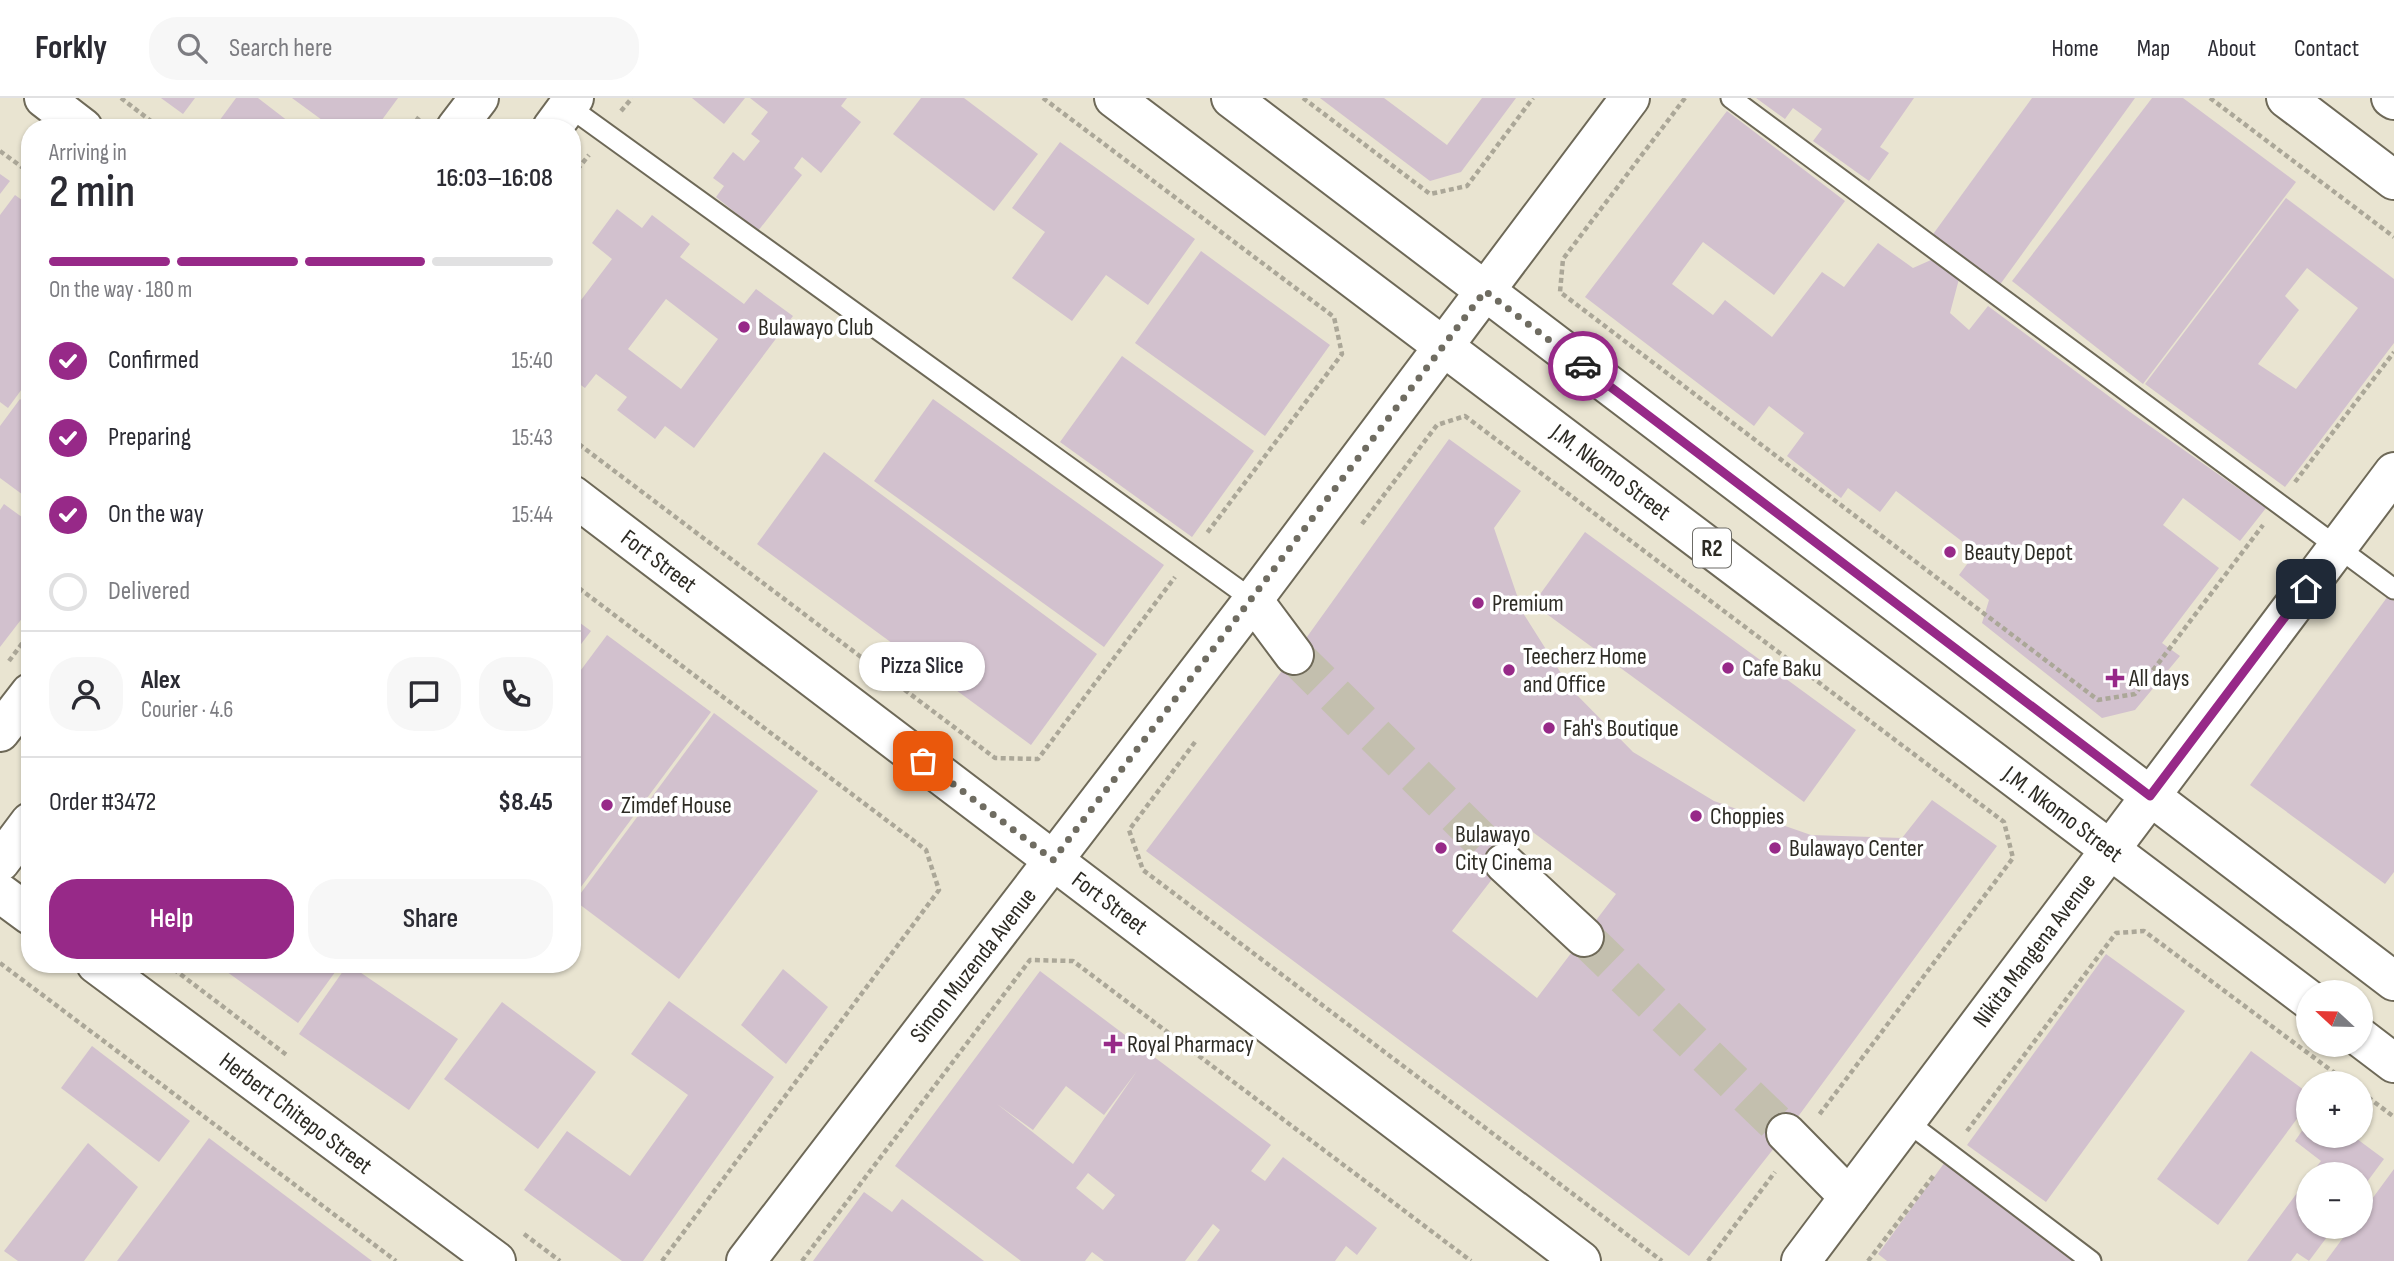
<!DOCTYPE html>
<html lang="en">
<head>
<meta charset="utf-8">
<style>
  body { margin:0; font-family:"Sofia Sans Condensed",sans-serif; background:#f7f7f7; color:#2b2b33; height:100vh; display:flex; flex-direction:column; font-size:26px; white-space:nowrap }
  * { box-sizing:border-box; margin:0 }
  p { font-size:23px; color:#7c7c81 }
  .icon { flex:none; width:38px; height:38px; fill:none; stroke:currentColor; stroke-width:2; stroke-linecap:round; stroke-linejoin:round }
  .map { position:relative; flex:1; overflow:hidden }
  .details { position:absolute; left:21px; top:21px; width:560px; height:854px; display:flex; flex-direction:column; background:#fff; border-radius:28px; box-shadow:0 2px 5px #0004 }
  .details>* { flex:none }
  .needle { width:46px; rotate:292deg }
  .buttons { position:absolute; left:2296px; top:882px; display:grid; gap:14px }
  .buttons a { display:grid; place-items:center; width:77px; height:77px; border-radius:50%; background:#fff; box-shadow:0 2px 5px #0004; font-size:35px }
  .pin { position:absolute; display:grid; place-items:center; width:60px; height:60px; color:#fff; margin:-30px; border-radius:14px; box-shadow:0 4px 10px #0006 }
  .courier { position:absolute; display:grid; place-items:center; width:70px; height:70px; margin:-35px; border:5px solid #972988; border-radius:50%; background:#fff; color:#222; box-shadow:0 2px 9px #0007 }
  .bubble { position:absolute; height:49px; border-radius:24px; background:#fff; box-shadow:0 2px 5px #0004; font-size:23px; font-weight:600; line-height:49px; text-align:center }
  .summary em { font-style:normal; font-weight:600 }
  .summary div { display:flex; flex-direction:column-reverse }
  .summary { display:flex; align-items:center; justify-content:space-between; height:119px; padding:0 28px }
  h1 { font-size:46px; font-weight:600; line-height:52px }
  .bar { display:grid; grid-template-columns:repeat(4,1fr); gap:10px 7px; align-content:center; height:84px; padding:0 28px }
  .bar i { height:9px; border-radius:5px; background:#e1e1e2 }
  .bar .current { background:#972988 }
  .bar p { grid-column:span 4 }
  .line { display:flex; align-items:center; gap:18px; padding:0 28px; border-top:2px solid #e1e1e2 }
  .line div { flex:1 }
  .round { display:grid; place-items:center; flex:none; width:74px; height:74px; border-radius:28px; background:#f7f7f7 }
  ol { padding:0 28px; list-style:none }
  li { display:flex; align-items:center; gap:21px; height:77px }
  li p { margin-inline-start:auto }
  li .icon { padding:7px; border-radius:50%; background:#972988; color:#fff; stroke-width:4 }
  li:last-child { color:#7c7c81 }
  li i { width:38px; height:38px; border:4px solid #e1e1e2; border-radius:50% }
  .primary-button { display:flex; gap:14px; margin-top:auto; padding:14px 28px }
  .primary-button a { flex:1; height:80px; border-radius:28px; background:#972988; color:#fff; font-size:28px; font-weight:600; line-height:80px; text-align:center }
  .primary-button a+a { background:#f7f7f7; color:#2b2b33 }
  header { display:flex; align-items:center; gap:42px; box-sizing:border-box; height:98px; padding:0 35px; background:#fff; border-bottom:2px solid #e1e1e2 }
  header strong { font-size:33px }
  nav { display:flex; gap:38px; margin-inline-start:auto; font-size:24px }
  .search { width:490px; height:63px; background:#f7f7f7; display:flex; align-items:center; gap:18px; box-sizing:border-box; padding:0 24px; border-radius:28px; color:#7c7c81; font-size:26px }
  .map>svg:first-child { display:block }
  .building { fill:#d2c1ce; fill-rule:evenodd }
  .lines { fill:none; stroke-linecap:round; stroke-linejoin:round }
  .street-tunnel { stroke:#c3bfae; stroke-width:38; stroke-dasharray:38 19; stroke-linecap:butt }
  .lane-casing { stroke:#6e6958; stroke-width:23 }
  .street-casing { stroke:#6e6958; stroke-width:42 }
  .secondary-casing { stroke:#6e6958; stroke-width:42 }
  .highway-casing { stroke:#6e6958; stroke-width:42 }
  .path { stroke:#aba798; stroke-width:4.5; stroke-dasharray:5 3.5; stroke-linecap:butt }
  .lane { stroke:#fff; stroke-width:19 }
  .street { stroke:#fff; stroke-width:38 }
  .secondary { stroke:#fff; stroke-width:38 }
  .highway { stroke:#fff; stroke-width:38 }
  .done { stroke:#6f6c61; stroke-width:7; stroke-dasharray:0 12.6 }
  .route { stroke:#972988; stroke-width:9 }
  .poi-dot { fill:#972988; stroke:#fff; stroke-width:2.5 }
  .labels { text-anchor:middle; stroke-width:7; stroke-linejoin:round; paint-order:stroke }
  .shield { fill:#fff; stroke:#6c6b66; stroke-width:2 }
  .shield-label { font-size:23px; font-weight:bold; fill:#2d2b24 }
  .poi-label { font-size:24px; fill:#2d2b24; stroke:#fff; text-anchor:start }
  .street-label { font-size:24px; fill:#2d2b24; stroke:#fff }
</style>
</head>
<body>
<header>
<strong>Forkly</strong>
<div class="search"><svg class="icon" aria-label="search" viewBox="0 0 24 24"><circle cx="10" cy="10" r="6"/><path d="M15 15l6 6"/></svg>Search here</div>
<nav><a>Home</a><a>Map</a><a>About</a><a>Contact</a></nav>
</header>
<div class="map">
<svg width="2394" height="1163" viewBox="0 0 2394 1163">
  <rect width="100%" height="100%" fill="#e9e4d1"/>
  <g class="building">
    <path d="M161,0H195L183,16Z"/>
    <path d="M236,0H258L297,30H214Z"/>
    <path d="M292,0H398L376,30H316L322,22Z"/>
    <path d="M692,0H745L724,26Z"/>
    <path d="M750,0H847L841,8L861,24L821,75L802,59L794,70L802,77L758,133L716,99L724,88L713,80L733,54L744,63L760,43L751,36L768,14Z"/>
    <path d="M921,0H964L1038,56L994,113L893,36Z"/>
    <path d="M1320,0H1384L1447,47L1482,0H1516L1461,74L1430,83Z"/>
    <path d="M1756,0H1914L1880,49L1889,55L1869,83L1813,43L1822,31L1793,10L1785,21Z"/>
    <path d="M2032,0H2135L1999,188L1931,139Z"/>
    <path d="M2152,0H2183L2296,84L2143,286L2012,183Z"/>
    <path d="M1727,13L1845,103L1774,197L1703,144L1672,186L1713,217L1725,202L1772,239L1822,174L1844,189L1878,145L1913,170L1931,162L1959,181L1950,215L1969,232L1988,208L2130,314L2266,410L2240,443L2183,400L2163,427L2219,470L2162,545L2180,558L2135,612L2102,620L1982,525L1989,502L1959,477L1976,454L1896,393L1880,414L1848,390L1841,400L1787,358L1804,335L1769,308L1754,328L1585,199Z"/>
    <path d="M1060,44L1195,141L1148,207L1106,177L1072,223L1012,180L1045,134L1012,110Z"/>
    <path d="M0,76L10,83L0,96Z"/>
    <path d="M15,97L30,108V280L8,310L0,304V117Z"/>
    <path d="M2286,100L2394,181V245L2285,389L2145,286ZM2307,170L2358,210L2296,291L2258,266L2299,212L2285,198Z"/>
    <path d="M617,111L642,130L652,117L690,146L680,159L744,206L756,191L793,218L694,350L665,328L655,341L617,312L627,299L596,276L585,290L572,281V209L575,210L612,161L592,145ZM666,201L718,241L681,291L628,251Z"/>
    <path d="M1201,153L1330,247L1265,338L1135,245Z"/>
    <path d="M1122,258L1254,353L1192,439L1060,344Z"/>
    <path d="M20,301L30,309V331L24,339L30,344V402L0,380V328Z"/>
    <path d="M933,301L1164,467L1104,549L874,383Z"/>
    <path d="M1449,341L1521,393L1494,430L1523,515L1571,591L1633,654L1714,703L1811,737L1902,740L1932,702L1997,748L1786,1035L1689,1158L1146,753L1294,557ZM1530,732L1616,796L1537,900L1452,833Z"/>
    <path d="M824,354L1097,556L1031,647L757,446Z"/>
    <path d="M4,406L30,425V510L0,549V412Z"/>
    <path d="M1585,434L1856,632L1804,704L1533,506Z"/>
    <path d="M2388,498L2394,503V774L2385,786L2250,687Z"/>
    <path d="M572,519L591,533L572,558Z"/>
    <path d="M607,537L711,614L572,801V584Z"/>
    <path d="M714,615L818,693L679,881L575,803Z"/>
    <path d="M2106,856L2185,913L2046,1104L1967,1047Z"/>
    <path d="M216,866H341L298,925Z"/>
    <path d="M348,866L458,941L409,1012L299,936Z"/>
    <path d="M783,871L828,909L786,966L741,927Z"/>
    <path d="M1040,873L1271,1047L1251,1073L1265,1083L1283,1059L1377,1130L1357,1157L1346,1148L1335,1163H1197L1220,1132L1213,1126L1185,1163H1104L1092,1154L1085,1163H1021L895,1068ZM1137,973L1073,1066L997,1006L1033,1032L1066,988L1104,1017ZM1088,1075L1115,1097L1103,1112L1076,1090Z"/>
    <path d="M669,903L774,979L643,1163H622L524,1092L567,1033L630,1078L688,997L631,956Z"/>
    <path d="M502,904L596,974L538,1051L444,981Z"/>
    <path d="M92,948L190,1023L159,1064L61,990Z"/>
    <path d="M2251,953L2308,995V1006L2218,1127L2157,1081Z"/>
    <path d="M2308,1024V1038H2353L2384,1061L2361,1092V1076H2311L2321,1063L2295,1043Z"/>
    <path d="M209,1040L372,1163H117Z"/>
    <path d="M88,1045L138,1089L84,1163H18L4,1153Z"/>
    <path d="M1945,1064L2081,1163H1887L1878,1156Z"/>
    <path d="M2394,1071V1163H2326L2351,1129H2361V1116Z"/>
    <path d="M2308,1080V1129H2316L2327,1139L2309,1163L2297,1155L2291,1163H2247Z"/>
    <path d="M864,1094L892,1114L902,1101L984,1163H813Z"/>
  </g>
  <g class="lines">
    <g class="street-tunnel">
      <path d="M1294,557L1504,765"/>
      <path d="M1584,839L1786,1035"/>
    </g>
    <defs>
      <g id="lane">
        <path d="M1731,0L2394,491"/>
        <path d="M568,8L1253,502"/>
        <path d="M1906,1023L2091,1163"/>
      </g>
      <g id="street">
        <path d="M44,0L83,30"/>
        <path d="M2286,0L2394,82"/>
        <path d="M2391,0L2394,2"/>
        <path d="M456,30L479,0"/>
        <path d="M552,30L574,0"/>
        <path d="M572,397L1581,1163"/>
        <path d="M1253,502L1294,557"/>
        <path d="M0,634L30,595"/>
        <path d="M0,764L30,724"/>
        <path d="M1504,765L1584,839"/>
        <path d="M1786,1035L1849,1099"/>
        <path d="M746,1163L1253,502L1630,0"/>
        <path d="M1801,1163L2394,374"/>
      </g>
      <g id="secondary">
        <path d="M0,795L30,817"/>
        <path d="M96,866L496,1163"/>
      </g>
      <g id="highway">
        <path d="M1114,0L2308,901"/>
        <path d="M1231,0L2394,883"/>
        <path d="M2361,940L2394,965"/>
      </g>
    </defs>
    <use href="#lane" class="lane-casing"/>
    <use href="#street" class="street-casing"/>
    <use href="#secondary" class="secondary-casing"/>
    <use href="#highway" class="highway-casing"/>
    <g class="path">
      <path d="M121,0L160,30"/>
      <path d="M1043,0L1334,219L1342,256L1207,435"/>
      <path d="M1303,0L1430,96L1467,88L1533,0"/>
      <path d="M1685,0L1563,161L1560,194L2098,602L2135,596L2263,427"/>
      <path d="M2210,0L2394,139"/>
      <path d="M621,13L632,0"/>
      <path d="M411,30L419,19"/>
      <path d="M0,53L30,75"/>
      <path d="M572,78L589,57"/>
      <path d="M572,341L995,660L1038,661L1175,479"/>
      <path d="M2295,384L2394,254"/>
      <path d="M1362,426L1437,327L1465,318L2004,724L2013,760L1819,1017"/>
      <path d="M572,485L926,752L939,792L662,1163"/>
      <path d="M9,563L30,535"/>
      <path d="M1195,644L1129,732L1143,772L1662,1163"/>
      <path d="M0,865L396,1163"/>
      <path d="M167,866L288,958"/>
      <path d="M2361,994L2394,1019"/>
      <path d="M1967,1033L2116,835L2144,833L2348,985"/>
      <path d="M524,1136L560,1163"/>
      <path d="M802,1163L1030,862L1073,863L1471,1163"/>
      <path d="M1708,1163L1775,1074"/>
      <path d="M1868,1163L1934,1077"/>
    </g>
    <use href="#lane" class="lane"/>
    <use href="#street" class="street"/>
    <use href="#secondary" class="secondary"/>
    <use href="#highway" class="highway"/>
  </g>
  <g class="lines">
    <path class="done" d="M923,663L1053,762L1485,193L1583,268"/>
    <path class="route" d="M1583,268L2150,698L2306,491"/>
  </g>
  <g class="poi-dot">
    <circle cx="744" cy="229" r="7"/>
    <circle cx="1950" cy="454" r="7"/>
    <circle cx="1478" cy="505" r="7"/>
    <circle cx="1728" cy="570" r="7"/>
    <circle cx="1509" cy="572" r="7"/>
    <path d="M2111.5 569.5h7v7h7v7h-7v7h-7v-7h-7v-7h7z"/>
    <circle cx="1549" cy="630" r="7"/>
    <circle cx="607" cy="707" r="7"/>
    <circle cx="1696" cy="718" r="7"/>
    <circle cx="1441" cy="750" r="7"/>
    <circle cx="1775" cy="750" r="7"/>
    <path d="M1109.5 935.5h7v7h7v7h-7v7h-7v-7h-7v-7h7z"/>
  </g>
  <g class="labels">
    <rect class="shield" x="1693" y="430.5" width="38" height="39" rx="5"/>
    <g class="shield-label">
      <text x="1712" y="458">R2</text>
    </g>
    <g class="poi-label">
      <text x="758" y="237">Bulawayo Club</text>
      <text x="1964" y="462">Beauty Depot</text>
      <text x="1492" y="513">Premium</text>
      <text x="1523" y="566">Teecherz Home<tspan x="1523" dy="28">and Office</tspan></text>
      <text x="1742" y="578">Cafe Baku</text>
      <text x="2129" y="588">All days</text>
      <text x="1563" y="638">Fah's Boutique</text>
      <text x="621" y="715">Zimdef House</text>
      <text x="1710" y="726">Choppies</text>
      <text x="1455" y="744">Bulawayo<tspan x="1455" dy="28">City Cinema</tspan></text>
      <text x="1789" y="758">Bulawayo Center</text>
      <text x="1127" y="954">Royal Pharmacy</text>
    </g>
    <g class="street-label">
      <text transform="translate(1611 374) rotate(37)" y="8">J.M. Nkomo Street</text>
      <text transform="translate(659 463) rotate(37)" y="8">Fort Street</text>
      <text transform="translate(2063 716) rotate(37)" y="8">J.M. Nkomo Street</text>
      <text transform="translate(1110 805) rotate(37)" y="8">Fort Street</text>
      <text transform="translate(2034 852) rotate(-53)" y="8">Nikita Mangena Avenue</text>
      <text transform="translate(973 867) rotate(-52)" y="8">Simon Muzenda Avenue</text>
      <text transform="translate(296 1015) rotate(37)" y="8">Herbert Chitepo Street</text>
    </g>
  </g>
</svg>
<div class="buttons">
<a><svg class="needle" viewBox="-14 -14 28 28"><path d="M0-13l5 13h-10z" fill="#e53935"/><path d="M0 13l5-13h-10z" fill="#7c7c81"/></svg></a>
<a>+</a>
<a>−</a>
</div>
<div class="pin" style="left:923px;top:663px;background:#ea580c"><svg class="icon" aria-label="bag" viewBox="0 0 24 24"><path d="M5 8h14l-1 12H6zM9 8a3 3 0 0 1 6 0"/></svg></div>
<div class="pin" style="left:2306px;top:491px;background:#1f2937"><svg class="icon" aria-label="home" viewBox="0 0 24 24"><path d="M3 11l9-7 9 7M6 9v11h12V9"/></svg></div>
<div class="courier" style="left:1583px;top:268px"><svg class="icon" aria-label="car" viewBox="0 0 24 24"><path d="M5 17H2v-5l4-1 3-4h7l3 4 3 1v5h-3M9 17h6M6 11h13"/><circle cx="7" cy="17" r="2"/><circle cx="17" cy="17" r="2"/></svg></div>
<div class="bubble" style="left:859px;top:544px;width:126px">Pizza Slice</div>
<section class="details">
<div class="summary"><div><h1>2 min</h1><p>Arriving in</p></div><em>16:03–16:08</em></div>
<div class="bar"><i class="current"></i><i class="current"></i><i class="current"></i><i></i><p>On the way · 180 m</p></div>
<ol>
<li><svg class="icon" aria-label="check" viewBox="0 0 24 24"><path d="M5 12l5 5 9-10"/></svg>Confirmed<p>15:40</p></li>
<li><svg class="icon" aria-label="check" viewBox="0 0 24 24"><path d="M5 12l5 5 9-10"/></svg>Preparing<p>15:43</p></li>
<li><svg class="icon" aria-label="check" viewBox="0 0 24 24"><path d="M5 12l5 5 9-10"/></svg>On the way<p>15:44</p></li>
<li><i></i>Delivered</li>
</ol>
<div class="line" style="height:126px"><a class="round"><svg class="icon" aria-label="person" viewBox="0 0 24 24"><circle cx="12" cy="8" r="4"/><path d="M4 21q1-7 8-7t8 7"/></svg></a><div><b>Alex</b><p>Courier · 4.6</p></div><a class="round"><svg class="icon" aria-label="chat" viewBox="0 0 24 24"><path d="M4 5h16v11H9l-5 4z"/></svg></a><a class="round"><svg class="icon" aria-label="phone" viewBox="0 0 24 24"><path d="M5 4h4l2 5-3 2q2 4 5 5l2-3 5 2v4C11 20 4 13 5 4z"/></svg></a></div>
<div class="line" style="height:91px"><div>Order #3472</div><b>$8.45</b></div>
<div class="primary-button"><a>Help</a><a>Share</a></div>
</section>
</div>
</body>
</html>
